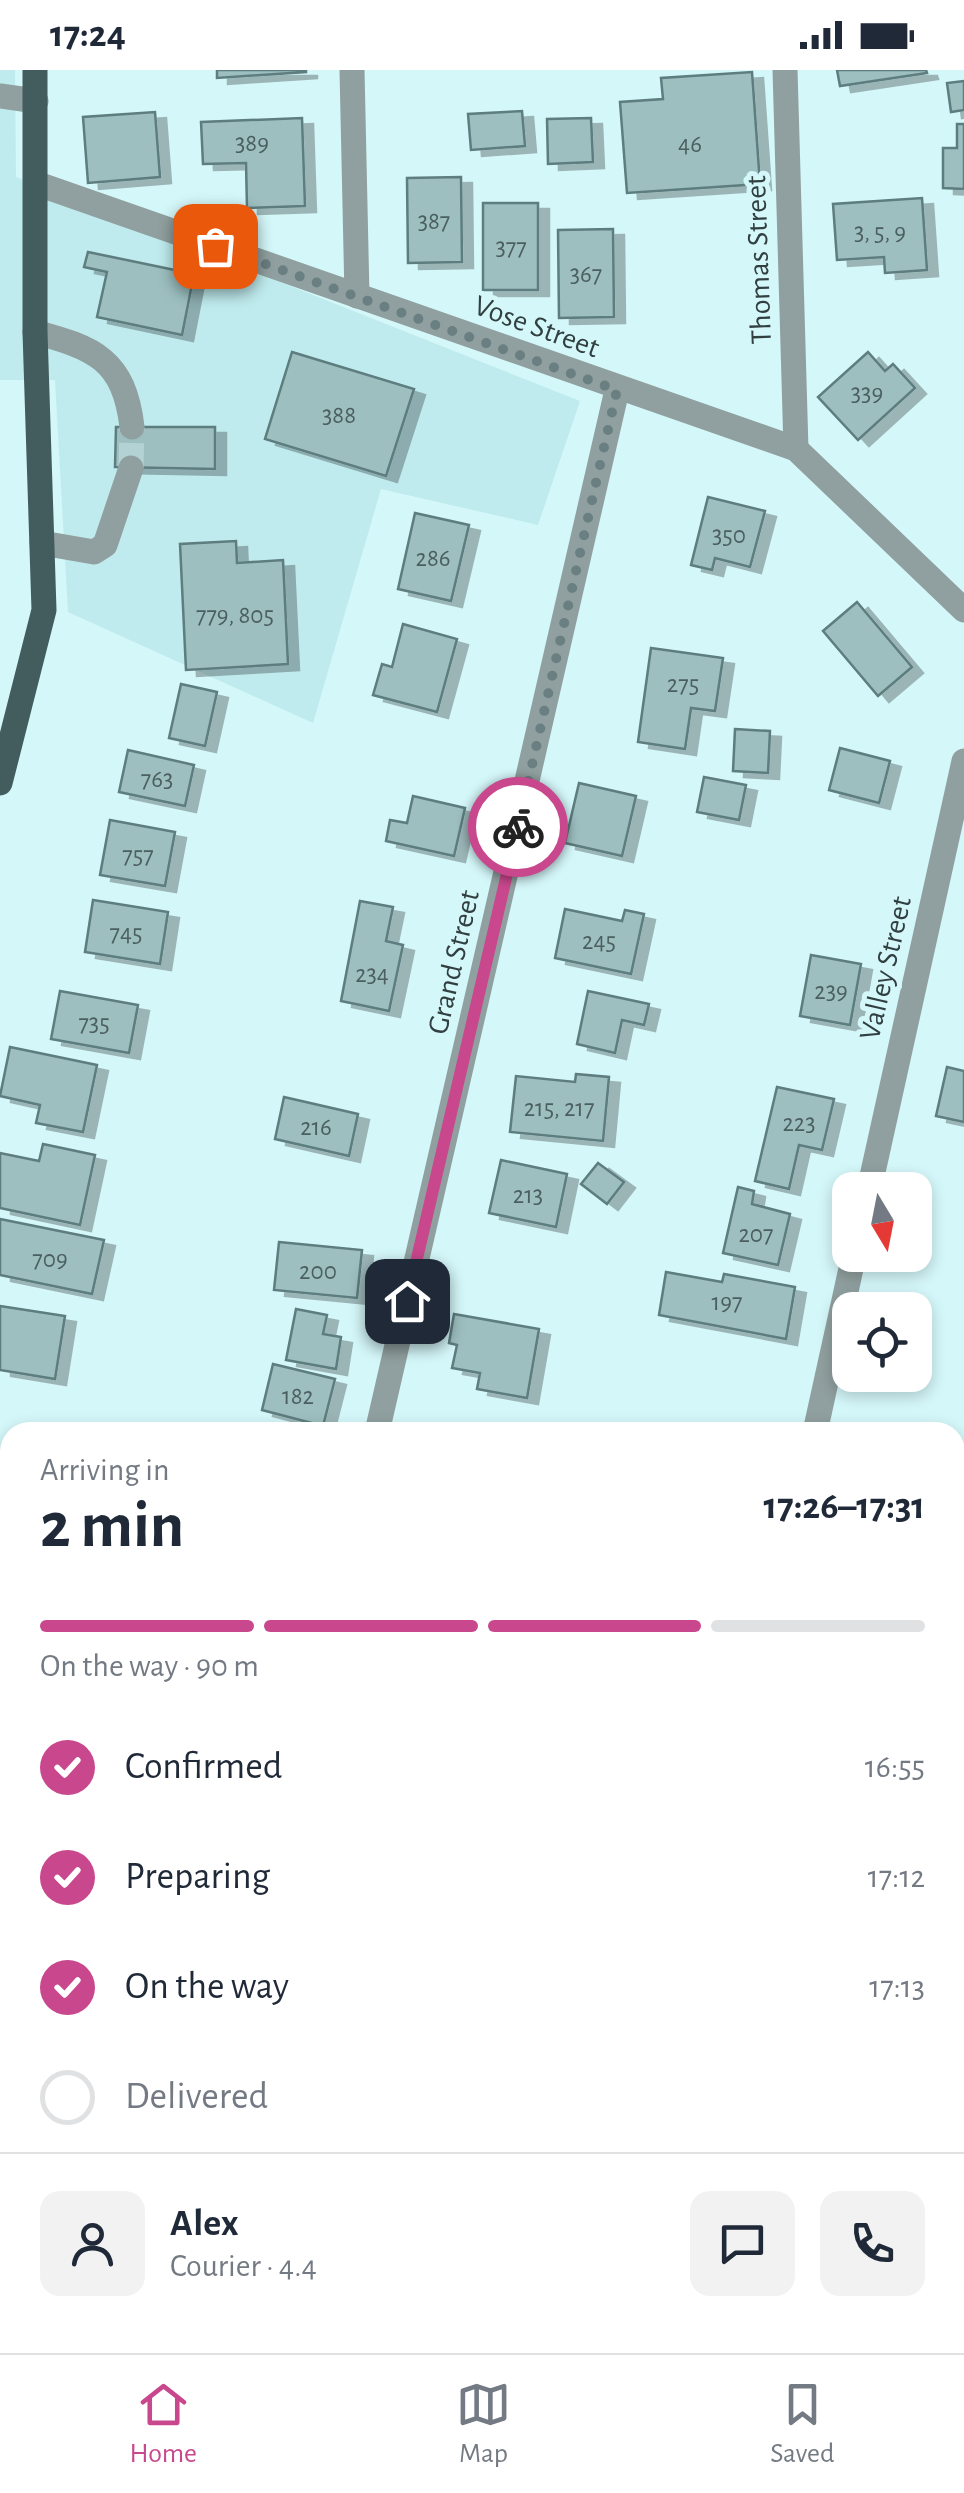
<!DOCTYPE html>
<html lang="en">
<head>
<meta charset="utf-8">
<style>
  body { margin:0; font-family:"Alegreya Sans",sans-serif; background:#f2f2f3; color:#1f2937; height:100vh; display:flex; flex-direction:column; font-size:38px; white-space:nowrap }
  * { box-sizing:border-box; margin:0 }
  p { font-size:32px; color:#747a83 }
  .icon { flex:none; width:55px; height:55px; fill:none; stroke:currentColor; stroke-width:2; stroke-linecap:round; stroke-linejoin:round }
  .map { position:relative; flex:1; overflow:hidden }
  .sheet { position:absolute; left:0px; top:1352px; width:965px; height:932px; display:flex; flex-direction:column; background:#fff; border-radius:30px 30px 0 0; box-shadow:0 5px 15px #0003 }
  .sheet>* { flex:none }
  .needle { width:65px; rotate:170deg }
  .tools { position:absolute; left:832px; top:1102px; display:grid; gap:20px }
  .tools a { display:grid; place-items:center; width:100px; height:100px; border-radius:20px; background:#fff; box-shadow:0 5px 15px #0003; font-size:50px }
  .pin { position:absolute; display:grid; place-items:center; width:85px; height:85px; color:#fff; margin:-42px; border-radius:20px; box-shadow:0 5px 15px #0006 }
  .courier { position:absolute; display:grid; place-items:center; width:100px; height:100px; margin:-50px; border:8px solid #c9478d; border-radius:50%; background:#fff; color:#222; box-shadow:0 2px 12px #0007 }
  .head em { font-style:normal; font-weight:700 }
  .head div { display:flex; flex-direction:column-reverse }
  .head { display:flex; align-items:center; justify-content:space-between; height:170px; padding:0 40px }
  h1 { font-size:65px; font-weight:700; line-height:75px }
  .bar { display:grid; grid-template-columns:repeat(4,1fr); gap:15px 10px; align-content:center; height:120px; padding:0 40px }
  .bar i { height:12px; border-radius:8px; background:#e0e1e3 }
  .bar .active { background:#c9478d }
  .bar p { grid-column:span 4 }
  .line { display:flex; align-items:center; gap:25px; padding:0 40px; border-top:2px solid #e0e1e3 }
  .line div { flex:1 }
  .round { display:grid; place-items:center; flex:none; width:105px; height:105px; border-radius:20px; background:#f2f2f3 }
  ol { padding:0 40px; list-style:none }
  li { display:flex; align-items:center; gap:30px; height:110px }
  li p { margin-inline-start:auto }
  li .icon { padding:10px; border-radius:50%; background:#c9478d; color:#fff; stroke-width:4 }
  li:last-child { color:#747a83 }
  li i { width:55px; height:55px; border:5px solid #e0e1e3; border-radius:50% }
  .status { display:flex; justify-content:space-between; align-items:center; height:70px; padding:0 50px; background:#fff; direction:ltr }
  .status svg { height:28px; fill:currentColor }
  .tab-bar { display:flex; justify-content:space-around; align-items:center; height:140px; border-top:2px solid #e0e1e3; background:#fff; font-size:28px; color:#747a83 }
  .tab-bar a { display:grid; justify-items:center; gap:5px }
  .tab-bar .active { color:#c9478d }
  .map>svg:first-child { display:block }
  .built { fill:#bfebee }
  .forest { fill:url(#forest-firs) }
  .building { fill:#9dbfc0; stroke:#5d7d7f; stroke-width:2.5; filter:url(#shadow) }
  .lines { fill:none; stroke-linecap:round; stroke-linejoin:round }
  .minor-tunnel { stroke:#b3d2d4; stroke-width:25; stroke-dasharray:25 12; stroke-linecap:butt }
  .minor { stroke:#909f9f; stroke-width:25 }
  .major { stroke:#435d5e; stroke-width:25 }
  .done { stroke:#6a7f81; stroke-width:10; stroke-dasharray:0 18 }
  .route { stroke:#c9478d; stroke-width:12 }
  .labels { text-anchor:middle; stroke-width:10; stroke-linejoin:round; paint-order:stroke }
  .number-label { font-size:25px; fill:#4c5f60 }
  .street-label { font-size:30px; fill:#313f40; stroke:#d4f7f9 }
</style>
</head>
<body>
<div class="status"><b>17:24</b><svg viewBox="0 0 49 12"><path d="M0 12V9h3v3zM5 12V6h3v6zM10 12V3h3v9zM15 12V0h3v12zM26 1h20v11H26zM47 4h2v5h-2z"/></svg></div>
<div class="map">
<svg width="964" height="2283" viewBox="0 0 964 2283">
  <defs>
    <pattern id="forest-firs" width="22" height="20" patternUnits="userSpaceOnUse" patternTransform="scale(2.5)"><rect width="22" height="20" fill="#7ce9ef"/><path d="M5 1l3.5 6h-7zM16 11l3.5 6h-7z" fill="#6cc9ce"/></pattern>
    <filter id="shadow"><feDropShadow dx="11" dy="6" stdDeviation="0" flood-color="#0004"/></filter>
  </defs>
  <rect width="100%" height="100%" fill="#d4f7f9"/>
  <path class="built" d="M0,0H15L16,107L580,331L538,455L381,419L313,653L68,542L55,310H0Z"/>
  <g class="forest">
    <path d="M964,1826V1997L957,2010L955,1849Z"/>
    <path d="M646,2275H881L922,2283H643Z"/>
  </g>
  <g class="building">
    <path d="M217,0H306V2L217,8Z"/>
    <path d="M837,0H926L927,3L840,16Z"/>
    <path d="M752,2L760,114L627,123L620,32L663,29L661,8Z"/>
    <path d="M964,11V40L951,42L947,13Z"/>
    <path d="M522,41L525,76L471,80L468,44Z"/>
    <path d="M155,42L160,107L88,113L83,47Z"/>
    <path d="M302,48L305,136L247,138L246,93L203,94L201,52Z"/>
    <path d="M591,48L593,92L548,94L547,49Z"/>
    <path d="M957,54H964V119L943,118V78H957Z"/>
    <path d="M461,107L462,192L408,193L407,108Z"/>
    <path d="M922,128L927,200L885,203L884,187L837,190L833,134Z"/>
    <rect x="483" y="133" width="55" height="87"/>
    <path d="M613,159L614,247L559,248L558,160Z"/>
    <path d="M88,182L194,204L182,265L97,247L107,202L84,197Z"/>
    <path d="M292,282L414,319L386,406L265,369Z"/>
    <path d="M868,282L885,301L893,294L915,318L858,370L818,327Z"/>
    <path d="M116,357H215V399L115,397Z"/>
    <path d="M708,427L765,441L750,497L715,488L712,500L691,495Z"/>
    <path d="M415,443L469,455L451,531L398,519Z"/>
    <path d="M236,471L237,493L283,490L288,594L186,600L180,474Z"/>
    <path d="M857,532L912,597L878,626L823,561Z"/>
    <path d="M403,554L457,569L437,642L373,625L382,594L392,597Z"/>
    <path d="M651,578L723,588L715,641L691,638L685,679L638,672Z"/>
    <path d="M181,614L217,622L205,676L169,668Z"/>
    <path d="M735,659L770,661L768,703L733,701Z"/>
    <path d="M840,678L890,691L879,733L829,720Z"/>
    <path d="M128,680L194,695L185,736L119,722Z"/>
    <path d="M704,707L746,715L739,750L697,742Z"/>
    <path d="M579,713L636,726L622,786L565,773Z"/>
    <path d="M413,726L465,738L454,786L386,771L390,750L407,753Z"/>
    <path d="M110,750L175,762L165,816L100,805Z"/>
    <path d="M93,830L168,842L160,894L85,882Z"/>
    <path d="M360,831L393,837L386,871L403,875L389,941L341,931Z"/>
    <path d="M565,839L622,851L625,840L644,844L631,904L555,888Z"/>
    <path d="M811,885L861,894L850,955L800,946Z"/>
    <path d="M60,921L138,935L129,983L51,969Z"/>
    <path d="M588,921L649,934L644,955L622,950L615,983L577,974Z"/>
    <path d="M10,977L97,995L83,1062L36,1053L40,1035L0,1026Z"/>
    <path d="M947,997L964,1001V1052L936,1046Z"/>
    <path d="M576,1004L609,1007L603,1071L510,1062L516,1006L575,1012Z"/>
    <path d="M777,1017L834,1029L822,1080L799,1075L789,1119L755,1111Z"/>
    <path d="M284,1027L358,1044L349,1086L275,1069Z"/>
    <path d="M43,1074L95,1085L80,1155L0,1138V1083L39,1091Z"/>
    <path d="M501,1090L567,1104L556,1157L489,1143Z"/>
    <path d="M598,1093L624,1112L607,1134L581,1114Z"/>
    <path d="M738,1117L754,1121L752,1134L790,1144L778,1195L723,1183Z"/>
    <path d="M0,1149L104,1170L92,1224L0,1205Z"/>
    <path d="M279,1172L362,1180L357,1228L274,1220Z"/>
    <path d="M666,1202L722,1212L724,1204L795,1217L786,1269L659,1245Z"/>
    <path d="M0,1236L65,1246L55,1309L0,1300Z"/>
    <path d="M296,1239L327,1245L323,1264L341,1267L336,1299L286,1290Z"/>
    <path d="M454,1244L539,1259L527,1328L477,1319L480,1303L452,1298L457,1275L449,1273Z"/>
    <path d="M273,1294L335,1309L323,1356L262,1340Z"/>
    <path d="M708,1356L755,1362H707Z"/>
    <path d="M0,1843L10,1846V1917L0,1915Z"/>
    <path d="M10,2023V2072L0,2069Z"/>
    <path d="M955,2084L964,2087V2150L955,2148Z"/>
  </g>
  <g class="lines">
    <path class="minor-tunnel" d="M131,398L132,357"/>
    <g class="minor">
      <path d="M352,0L357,226"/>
      <path d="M785,0L796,379"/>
      <path d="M0,26L36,31"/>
      <path d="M38,114L796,379L964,540"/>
      <path d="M35,262C94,278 124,289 132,357"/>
      <path d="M42,473L94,482L105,475L131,398"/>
      <path d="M869,1120L964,691"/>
      <path d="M377,1362L617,320"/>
      <path d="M815,1362L854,1185"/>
      <path d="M955,1466L964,1468"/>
      <path d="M0,2231L10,2233"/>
      <path d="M188,2275L219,2283"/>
      <path d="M167,2283L168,2275"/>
      <path d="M603,2283L610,2275"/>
    </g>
    <path class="major" d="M0,713L44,540L35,262V0"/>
  </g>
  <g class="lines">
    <path class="done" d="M215,176L617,320L518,757"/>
    <path class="route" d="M407,1231L518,757"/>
  </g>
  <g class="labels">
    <g class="number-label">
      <text x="252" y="81">389</text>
      <text x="690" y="82">46</text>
      <text x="434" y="159">387</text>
      <text x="880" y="170">3, 5, 9</text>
      <text x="511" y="185">377</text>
      <text x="586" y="212">367</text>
      <text x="867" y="331">339</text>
      <text x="339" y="353">388</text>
      <text x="729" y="473">350</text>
      <text x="433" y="496">286</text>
      <text x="235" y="553">779, 805</text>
      <text x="683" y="622">275</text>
      <text x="157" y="717">763</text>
      <text x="138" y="793">757</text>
      <text x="126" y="871">745</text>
      <text x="599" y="879">245</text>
      <text x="372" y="912">234</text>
      <text x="831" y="929">239</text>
      <text x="94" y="961">735</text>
      <text x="559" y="1046">215, 217</text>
      <text x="799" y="1061">223</text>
      <text x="316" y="1065">216</text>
      <text x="528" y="1133">213</text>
      <text x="756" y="1172">207</text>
      <text x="50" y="1197">709</text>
      <text x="318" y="1209">200</text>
      <text x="727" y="1240">197</text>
      <text x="298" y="1334">182</text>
    </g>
    <g class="street-label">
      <text transform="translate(758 190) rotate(-92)" y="10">Thomas Street</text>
      <text transform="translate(537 256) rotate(20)" y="10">Vose Street</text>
      <text transform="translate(453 892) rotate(-77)" y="10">Grand Street</text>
      <text transform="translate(885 898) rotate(-77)" y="10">Valley Street</text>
    </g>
  </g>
</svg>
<div class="tools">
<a><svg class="needle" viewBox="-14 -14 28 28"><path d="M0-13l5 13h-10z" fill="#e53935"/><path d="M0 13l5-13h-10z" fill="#747a83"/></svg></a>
<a><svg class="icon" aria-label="locate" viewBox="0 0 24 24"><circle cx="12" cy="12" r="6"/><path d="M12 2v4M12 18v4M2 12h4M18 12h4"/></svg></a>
</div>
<div class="pin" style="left:215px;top:176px;background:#ea580c"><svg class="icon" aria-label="bag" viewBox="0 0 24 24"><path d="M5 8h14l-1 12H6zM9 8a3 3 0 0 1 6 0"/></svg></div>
<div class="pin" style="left:407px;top:1231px;background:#1f2937"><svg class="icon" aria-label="home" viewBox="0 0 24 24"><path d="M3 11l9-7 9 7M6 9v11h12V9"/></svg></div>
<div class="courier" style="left:518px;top:757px"><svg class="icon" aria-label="bike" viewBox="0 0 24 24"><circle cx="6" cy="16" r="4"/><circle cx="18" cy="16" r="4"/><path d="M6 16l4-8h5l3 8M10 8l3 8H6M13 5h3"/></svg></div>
<section class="sheet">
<div class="head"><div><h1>2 min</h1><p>Arriving in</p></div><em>17:26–17:31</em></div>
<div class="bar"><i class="active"></i><i class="active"></i><i class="active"></i><i></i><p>On the way · 90 m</p></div>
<ol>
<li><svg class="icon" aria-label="check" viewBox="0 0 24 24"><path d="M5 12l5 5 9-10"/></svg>Confirmed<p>16:55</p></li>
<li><svg class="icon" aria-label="check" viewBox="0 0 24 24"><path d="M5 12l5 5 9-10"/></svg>Preparing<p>17:12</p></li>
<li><svg class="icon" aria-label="check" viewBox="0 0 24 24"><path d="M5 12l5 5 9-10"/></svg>On the way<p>17:13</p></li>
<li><i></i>Delivered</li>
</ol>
<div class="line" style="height:180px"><a class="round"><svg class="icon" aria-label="person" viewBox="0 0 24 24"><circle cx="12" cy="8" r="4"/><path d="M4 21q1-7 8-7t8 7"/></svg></a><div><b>Alex</b><p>Courier · 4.4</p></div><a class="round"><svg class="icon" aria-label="chat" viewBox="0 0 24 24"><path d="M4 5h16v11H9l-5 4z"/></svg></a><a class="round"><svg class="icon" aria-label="phone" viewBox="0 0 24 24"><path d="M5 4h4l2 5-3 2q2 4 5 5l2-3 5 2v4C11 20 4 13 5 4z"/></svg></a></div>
</section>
</div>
<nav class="tab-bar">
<a class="active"><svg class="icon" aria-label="home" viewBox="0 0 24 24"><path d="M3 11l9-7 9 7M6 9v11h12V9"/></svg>Home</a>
<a><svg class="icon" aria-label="map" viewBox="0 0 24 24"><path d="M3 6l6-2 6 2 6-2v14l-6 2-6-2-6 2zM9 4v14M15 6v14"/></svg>Map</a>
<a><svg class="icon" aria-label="saved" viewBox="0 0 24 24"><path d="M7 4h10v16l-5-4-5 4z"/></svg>Saved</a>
</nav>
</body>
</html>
